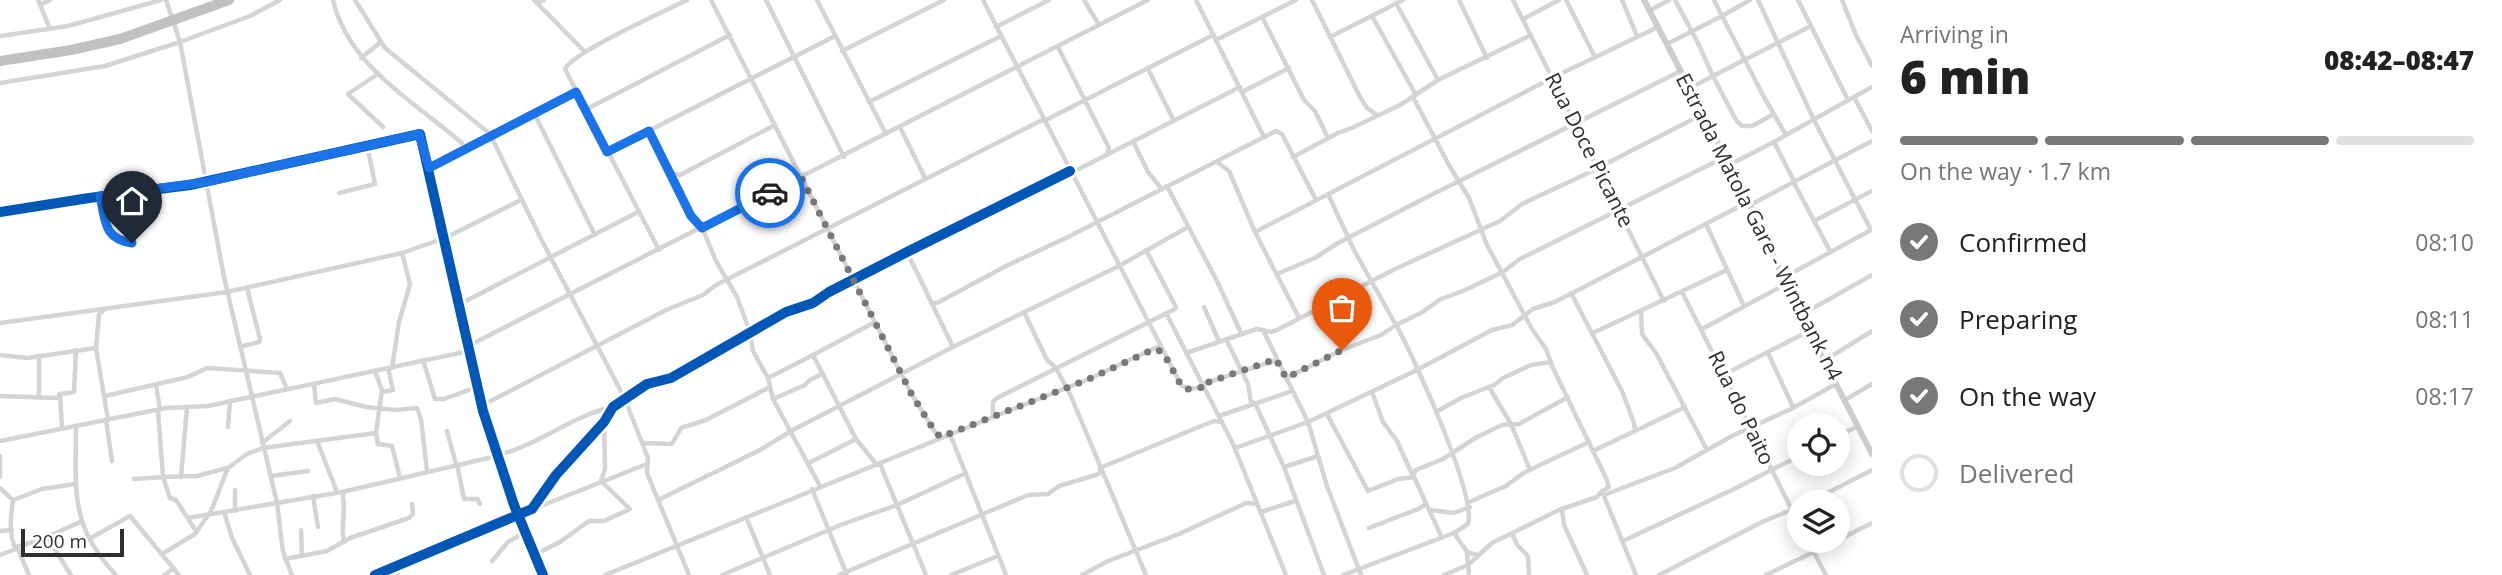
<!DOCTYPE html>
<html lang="en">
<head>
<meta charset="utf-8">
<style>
  body { margin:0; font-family:"Open Sans",sans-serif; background:#f2f2f2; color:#222; height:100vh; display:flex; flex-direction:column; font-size:26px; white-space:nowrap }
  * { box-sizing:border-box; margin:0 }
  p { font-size:23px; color:#767676 }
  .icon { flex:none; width:38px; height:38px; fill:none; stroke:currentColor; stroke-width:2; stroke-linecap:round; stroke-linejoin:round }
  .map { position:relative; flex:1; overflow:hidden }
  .side { display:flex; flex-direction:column; background:#fff; width:630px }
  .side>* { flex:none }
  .tools { position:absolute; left:1787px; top:413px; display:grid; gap:14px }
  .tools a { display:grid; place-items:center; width:63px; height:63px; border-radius:50%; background:#fff; box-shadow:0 4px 18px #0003; font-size:35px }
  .scale { position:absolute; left:21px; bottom:18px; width:103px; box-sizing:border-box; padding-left:7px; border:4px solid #2f2f2f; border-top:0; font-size:19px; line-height:24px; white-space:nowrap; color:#2f2f2f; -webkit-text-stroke:5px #fff; paint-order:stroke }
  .pin { position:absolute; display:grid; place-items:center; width:60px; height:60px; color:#fff; margin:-72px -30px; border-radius:50% 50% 50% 0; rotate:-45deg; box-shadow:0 0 7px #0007 }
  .pin .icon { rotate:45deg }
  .courier { position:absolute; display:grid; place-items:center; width:70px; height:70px; margin:-35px; border:5px solid #1a73e8; border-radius:50%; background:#fff; color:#222; box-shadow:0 2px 9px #0007 }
  .head em { font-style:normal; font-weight:800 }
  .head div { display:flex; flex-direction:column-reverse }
  .head { display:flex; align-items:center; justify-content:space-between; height:119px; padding:0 28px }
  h1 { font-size:46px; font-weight:800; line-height:52px }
  .bar { display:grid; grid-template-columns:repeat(4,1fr); gap:10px 7px; align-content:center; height:84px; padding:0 28px }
  .bar i { height:9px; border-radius:5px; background:#e0e0e0 }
  .bar .current { background:#787878 }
  .bar p { grid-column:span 4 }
  ol { padding:0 28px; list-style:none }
  li { display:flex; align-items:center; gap:21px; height:77px }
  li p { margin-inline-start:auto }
  li .icon { padding:7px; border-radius:50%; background:#787878; color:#fff; stroke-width:4 }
  li:last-child { color:#767676 }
  li i { width:38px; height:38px; border:4px solid #e0e0e0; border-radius:50% }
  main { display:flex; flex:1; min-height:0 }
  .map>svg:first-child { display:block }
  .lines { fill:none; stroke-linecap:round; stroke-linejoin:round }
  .street { stroke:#d4d4d4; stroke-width:4.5 }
  .secondary { stroke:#cdcdcd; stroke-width:6 }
  .highway { stroke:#c1c1c1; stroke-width:10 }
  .cycleway-casing { stroke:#fff; stroke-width:15 }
  .cycleway { stroke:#0057b8; stroke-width:10 }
  .done { stroke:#787878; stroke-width:7; stroke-dasharray:0 12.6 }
  .route { stroke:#1a73e8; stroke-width:9 }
  .labels { text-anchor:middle; stroke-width:7; stroke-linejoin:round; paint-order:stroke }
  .street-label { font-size:21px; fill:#2f2f2f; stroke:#fff }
</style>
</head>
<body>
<main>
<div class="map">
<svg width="1872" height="575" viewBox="0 0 1872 575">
  <rect width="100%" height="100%" fill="#fff"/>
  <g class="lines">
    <g class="street">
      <path d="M38,0L50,29"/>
      <path d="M166,0L180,42L224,277L277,503L283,552L292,575"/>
      <path d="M333,0C348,66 415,102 462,143"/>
      <path d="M355,0L385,48L490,134L541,239L624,397L648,458L647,473L689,575"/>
      <path d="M534,0L585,52"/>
      <path d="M711,0L911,393L935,432L941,437"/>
      <path d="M766,0L844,157"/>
      <path d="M817,0L886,134"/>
      <path d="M983,0L1181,385L1188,389L1204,387"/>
      <path d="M1084,0L1099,25"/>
      <path d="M1196,0L1264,137"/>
      <path d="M1312,0L1360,97L1367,108L1377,115"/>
      <path d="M1459,0L1487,58"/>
      <path d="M1513,0L1664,301"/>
      <path d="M1566,0L1595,57"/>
      <path d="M1622,0L1637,36"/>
      <path d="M1675,0L1697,41L1713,76L1690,88"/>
      <path d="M1750,0L1722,16L1764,97L1786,135L1774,142L1794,181"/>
      <path d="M1758,0L1814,120L1871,230"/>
      <path d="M1798,0L1848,100"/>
      <path d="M1842,0L1856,35L1872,66"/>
      <path d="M537,3L544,0"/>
      <path d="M1396,3L1438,80"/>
      <path d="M40,5L50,0"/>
      <path d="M1649,11L1669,0"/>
      <path d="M1372,16L1416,95"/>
      <path d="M1262,17L1304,100L1315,111L1328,138"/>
      <path d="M1523,19L1559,0"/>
      <path d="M996,27L1049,0"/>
      <path d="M0,36L68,26L161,0"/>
      <path d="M1330,37L1403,0"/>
      <path d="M1216,40L1296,0"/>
      <path d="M1667,44L1722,16L1714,0"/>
      <path d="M1058,47L1109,148L1107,155"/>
      <path d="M842,51L944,0"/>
      <path d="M361,58L381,42"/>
      <path d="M1148,69L1173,119"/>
      <path d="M378,74L348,94L383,127"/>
      <path d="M0,83L105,66L180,42L250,16L280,0"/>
      <path d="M1242,92L1289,68"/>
      <path d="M1413,97L1450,167L1469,198L1487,245L1532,329L1546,349L1552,366L1606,478L1609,487L1602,491L1636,575"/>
      <path d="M1854,97L1872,131"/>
      <path d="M869,102L1001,36"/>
      <path d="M585,110L730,35"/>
      <path d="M534,113L595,235"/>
      <path d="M1774,114L1752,126H1742L1736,120L1713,76L1811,26"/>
      <path d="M1044,121L1213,35"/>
      <path d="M900,127L925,178"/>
      <path d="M649,131L688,209L704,232L716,261L737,297L750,332L753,351L768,378L773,399L820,486"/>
      <path d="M1786,135L1872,87"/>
      <path d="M1133,141L1148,172L1161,188"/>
      <path d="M607,152L835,36"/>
      <path d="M1293,157L1338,133L1354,127L1400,105L1438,80L1531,35"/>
      <path d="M1217,162L1229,171L1255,232L1299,318"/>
      <path d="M1729,165L1774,142"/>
      <path d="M429,168L576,92"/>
      <path d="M670,173L680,175L775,125"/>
      <path d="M1071,173L1240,87"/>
      <path d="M1793,181L1830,251"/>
      <path d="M1167,186L1217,281L1241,333"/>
      <path d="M339,193L375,184L367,145"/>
      <path d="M1328,194L1354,250L1396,325L1421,313L1441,299L1463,291L1503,272L1520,259L1725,157"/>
      <path d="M100,196C106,221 103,239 132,243"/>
      <path d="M1750,205L1872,141"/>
      <path d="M0,212L89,198L190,185L420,134L483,411L514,505L543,575"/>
      <path d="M1814,221L1872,191"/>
      <path d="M1706,224L1744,306"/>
      <path d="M1255,232L1552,78L1658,27"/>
      <path d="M659,250L565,69C573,52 665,11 687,0"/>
      <path d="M907,252L953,347"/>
      <path d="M1277,274L1315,258L1338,243L1431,195L1681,71"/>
      <path d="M1783,278L1871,230"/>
      <path d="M1682,292L1799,524"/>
      <path d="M1571,293L1622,391L1634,423L1635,431"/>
      <path d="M931,303H937L1008,265L1068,237L1276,131L1282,134L1316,200"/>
      <path d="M460,304L638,212"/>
      <path d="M1204,307L1219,341"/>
      <path d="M1641,311L1642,334L1656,353L1707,450"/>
      <path d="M1024,312L1047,360L1056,368L1070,394L1146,575"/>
      <path d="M1166,313L1233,444L1286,575"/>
      <path d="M1801,315L1872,275"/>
      <path d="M0,323L227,292L402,253"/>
      <path d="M1702,329L1786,284"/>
      <path d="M1263,330L1308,422L1417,370L1492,330L1512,325L1533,309L1555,302L1748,202"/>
      <path d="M1593,333L1727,270"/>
      <path d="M1226,339L1248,384L1251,402L1255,403L1284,467"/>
      <path d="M468,346L1148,0"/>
      <path d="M240,347L259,342L260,339L247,288"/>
      <path d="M96,348L99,314L104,310"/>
      <path d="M1186,353L1257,329L1271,332L1277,330L1395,269L1500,221L1522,204L1588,173L1703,114"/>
      <path d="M1768,353L1793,407"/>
      <path d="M0,355L27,358L96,348L108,420"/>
      <path d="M423,360L435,399H444L477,387"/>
      <path d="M1824,361L1872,331"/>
      <path d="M392,368L399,322L410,284L402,253L445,238L521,200"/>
      <path d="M375,371L382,390L376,433"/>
      <path d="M1725,374L1809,331"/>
      <path d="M768,378L813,355"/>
      <path d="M1286,378L1342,350L1381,335L1396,325C1413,355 1477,496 1468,524L1454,533L1467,552L1477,555"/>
      <path d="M314,384L316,403L335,399L366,407L396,410L417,408L421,419L427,471"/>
      <path d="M1203,384L1277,360"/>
      <path d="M156,385L160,410"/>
      <path d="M1489,387L1511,424L1530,470"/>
      <path d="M382,392L393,390L388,368"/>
      <path d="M1372,392L1383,422L1397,441L1413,476"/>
      <path d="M60,394L74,392L76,350"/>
      <path d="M0,396L57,398L60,394L62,429"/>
      <path d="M105,396L188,377L207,368L280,373L287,389H290"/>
      <path d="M39,397V357"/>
      <path d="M773,399L805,385L810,380L822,374"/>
      <path d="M1845,400L1872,384"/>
      <path d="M481,406L666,310L703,295L716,285L1044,119"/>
      <path d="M158,410L163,477L197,476L227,468"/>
      <path d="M1436,412L1461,398L1494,385L1503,378L1531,365L1551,362"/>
      <path d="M1327,414L1368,491L1398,479L1414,477L1442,538"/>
      <path d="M1219,416L1292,391"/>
      <path d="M993,417L1089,379L1159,346"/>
      <path d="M106,420L112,461"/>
      <path d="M76,426C76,489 69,526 116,575"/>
      <path d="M228,427L230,401"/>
      <path d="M447,431L456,464"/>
      <path d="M950,434L1006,575"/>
      <path d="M1838,436L1858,426"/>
      <path d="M856,439L813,355L875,322"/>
      <path d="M0,441L166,408L208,406L469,351"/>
      <path d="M317,441L337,492"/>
      <path d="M262,443L290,421"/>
      <path d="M643,443L672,444L681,428L706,420L770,387"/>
      <path d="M1235,448L1308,422L1327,486L1361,575"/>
      <path d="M1593,451L1685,407"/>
      <path d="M497,455C538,446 571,416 612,407"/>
      <path d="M0,456V477"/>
      <path d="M1318,456L1284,467L1324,575"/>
      <path d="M809,463L856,439L877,465"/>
      <path d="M457,464L464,499H477L480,504"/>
      <path d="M880,464L926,575"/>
      <path d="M1413,475L1416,470L1443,459L1477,437L1502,425L1519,424L1568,397"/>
      <path d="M271,476L308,471"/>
      <path d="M181,477L187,407"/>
      <path d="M134,479L163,477L170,498L176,500L196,531"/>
      <path d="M0,488L13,500C11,515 8,536 16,549L0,555"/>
      <path d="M812,489L847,575"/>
      <path d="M342,492C347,509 340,525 344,542"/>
      <path d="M1604,495L1675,468L1732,436L1791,409L1836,384"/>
      <path d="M313,496L318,527"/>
      <path d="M13,500L42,489L75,484"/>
      <path d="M658,500L760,450L791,431L953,347L1119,266L1188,227"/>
      <path d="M1469,502L1506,486L1525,472L1589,442"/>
      <path d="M1810,502L1872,470"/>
      <path d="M533,509L647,464"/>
      <path d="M1430,510L1454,513L1470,507"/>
      <path d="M1562,510L1564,525L1587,575"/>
      <path d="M235,511V490"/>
      <path d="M224,512L232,538L250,575"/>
      <path d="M1261,512L1295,501"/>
      <path d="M746,517L770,575"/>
      <path d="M188,518L342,492L497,456"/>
      <path d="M1369,528L1418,509L1426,504"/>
      <path d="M301,530L302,555"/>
      <path d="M0,531L12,530"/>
      <path d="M1512,534L1518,546L1528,556L1529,575"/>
      <path d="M89,539L130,516L179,575"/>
      <path d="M1838,540L1872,523"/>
      <path d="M1623,541L1734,489L1799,456"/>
      <path d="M1808,541L1826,575"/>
      <path d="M1467,552L1468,565L1492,543L1559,510L1597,497L1602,491"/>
      <path d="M162,554L195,534L211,511L228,468L247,454L263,448L376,433L378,444L392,446L400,478"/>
      <path d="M534,555L560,542L589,521H604L630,509L601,481L605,469L604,423"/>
      <path d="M285,559L327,551L350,538L409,518L413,514L412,504"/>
      <path d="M492,561L508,542L525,532"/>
      <path d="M394,567L398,575"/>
      <path d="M29,575L17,547L47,537"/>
      <path d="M71,575L47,537L80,522"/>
      <path d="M164,575L174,568"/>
      <path d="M375,575L532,509L556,475L604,422L613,407L647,384L671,378L786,312L813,303L829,292L907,252L1070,171"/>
      <path d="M605,575L993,417V402L997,398L1175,309L1176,307L1146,250"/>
      <path d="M722,575L843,524L897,505L966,473"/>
      <path d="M839,575L1028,495L1048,494L1059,486L1096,475L1100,473V468L1199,427L1214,421L1222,422"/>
      <path d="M951,575L998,556"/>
      <path d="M1082,575L1108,561L1179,534L1246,503L1257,504"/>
      <path d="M1343,575L1454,533"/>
      <path d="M1444,575L1468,565L1469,575"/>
      <path d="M1659,575L1764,521L1799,507"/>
      <path d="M1766,575L1836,541"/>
    </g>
    <path class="secondary" d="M1644,0L1750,205L1795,304L1872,454"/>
    <path class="highway" d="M0,61L71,50L120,39L229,0"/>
    <defs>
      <g id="cycleway">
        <path d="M0,212L89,198L190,185L420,134L483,411L514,505L543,575"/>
        <path d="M375,575L532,509L556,475L604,422L613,407L647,384L671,378L786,312L813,303L829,292L907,252L1070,171"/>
      </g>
    </defs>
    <use href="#cycleway" class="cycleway-casing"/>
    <use href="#cycleway" class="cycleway"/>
  </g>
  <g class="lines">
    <path class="done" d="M770,193L801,177L911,393L935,432L941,437L1089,379L1154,349L1163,352L1182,387L1188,389L1204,387L1203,384L1276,359L1286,378L1342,350"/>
    <path class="route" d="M132,243C103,239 106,221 100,196L206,182L419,134L429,168L576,92L607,152L649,131L691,216L702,228L770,193"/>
  </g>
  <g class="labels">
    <g class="street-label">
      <text transform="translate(1589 150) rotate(63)" y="7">Rua Doce Picante</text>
      <text transform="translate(1759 227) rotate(63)" y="7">Estrada Matola Gare - Wintbank n4</text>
      <text transform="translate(1741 408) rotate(64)" y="7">Rua do Paito</text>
    </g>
  </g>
</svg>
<div class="tools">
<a><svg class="icon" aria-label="locate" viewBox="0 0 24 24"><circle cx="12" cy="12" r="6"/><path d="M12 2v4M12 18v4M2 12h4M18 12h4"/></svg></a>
<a><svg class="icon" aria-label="layers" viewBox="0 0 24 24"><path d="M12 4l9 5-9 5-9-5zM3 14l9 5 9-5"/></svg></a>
</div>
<div class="scale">200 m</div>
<div class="pin" style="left:1342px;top:350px;background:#ea580c"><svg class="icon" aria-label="bag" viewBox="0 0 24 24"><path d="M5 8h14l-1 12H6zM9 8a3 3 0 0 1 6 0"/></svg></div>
<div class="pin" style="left:132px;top:243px;background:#1f2937"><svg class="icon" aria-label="home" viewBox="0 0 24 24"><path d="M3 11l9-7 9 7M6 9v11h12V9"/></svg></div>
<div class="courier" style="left:770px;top:193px"><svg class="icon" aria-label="car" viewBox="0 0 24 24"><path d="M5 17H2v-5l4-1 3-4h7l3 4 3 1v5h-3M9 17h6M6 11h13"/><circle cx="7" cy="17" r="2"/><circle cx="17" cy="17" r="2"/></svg></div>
</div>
<section class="side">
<div class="head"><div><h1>6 min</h1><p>Arriving in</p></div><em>08:42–08:47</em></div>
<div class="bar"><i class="current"></i><i class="current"></i><i class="current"></i><i></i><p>On the way · 1.7 km</p></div>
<ol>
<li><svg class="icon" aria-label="check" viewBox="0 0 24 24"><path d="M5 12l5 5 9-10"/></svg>Confirmed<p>08:10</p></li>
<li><svg class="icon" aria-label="check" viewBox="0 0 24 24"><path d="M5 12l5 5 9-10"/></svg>Preparing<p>08:11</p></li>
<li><svg class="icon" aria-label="check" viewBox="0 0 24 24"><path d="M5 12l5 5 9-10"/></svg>On the way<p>08:17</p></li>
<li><i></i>Delivered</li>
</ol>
</section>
</main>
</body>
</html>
